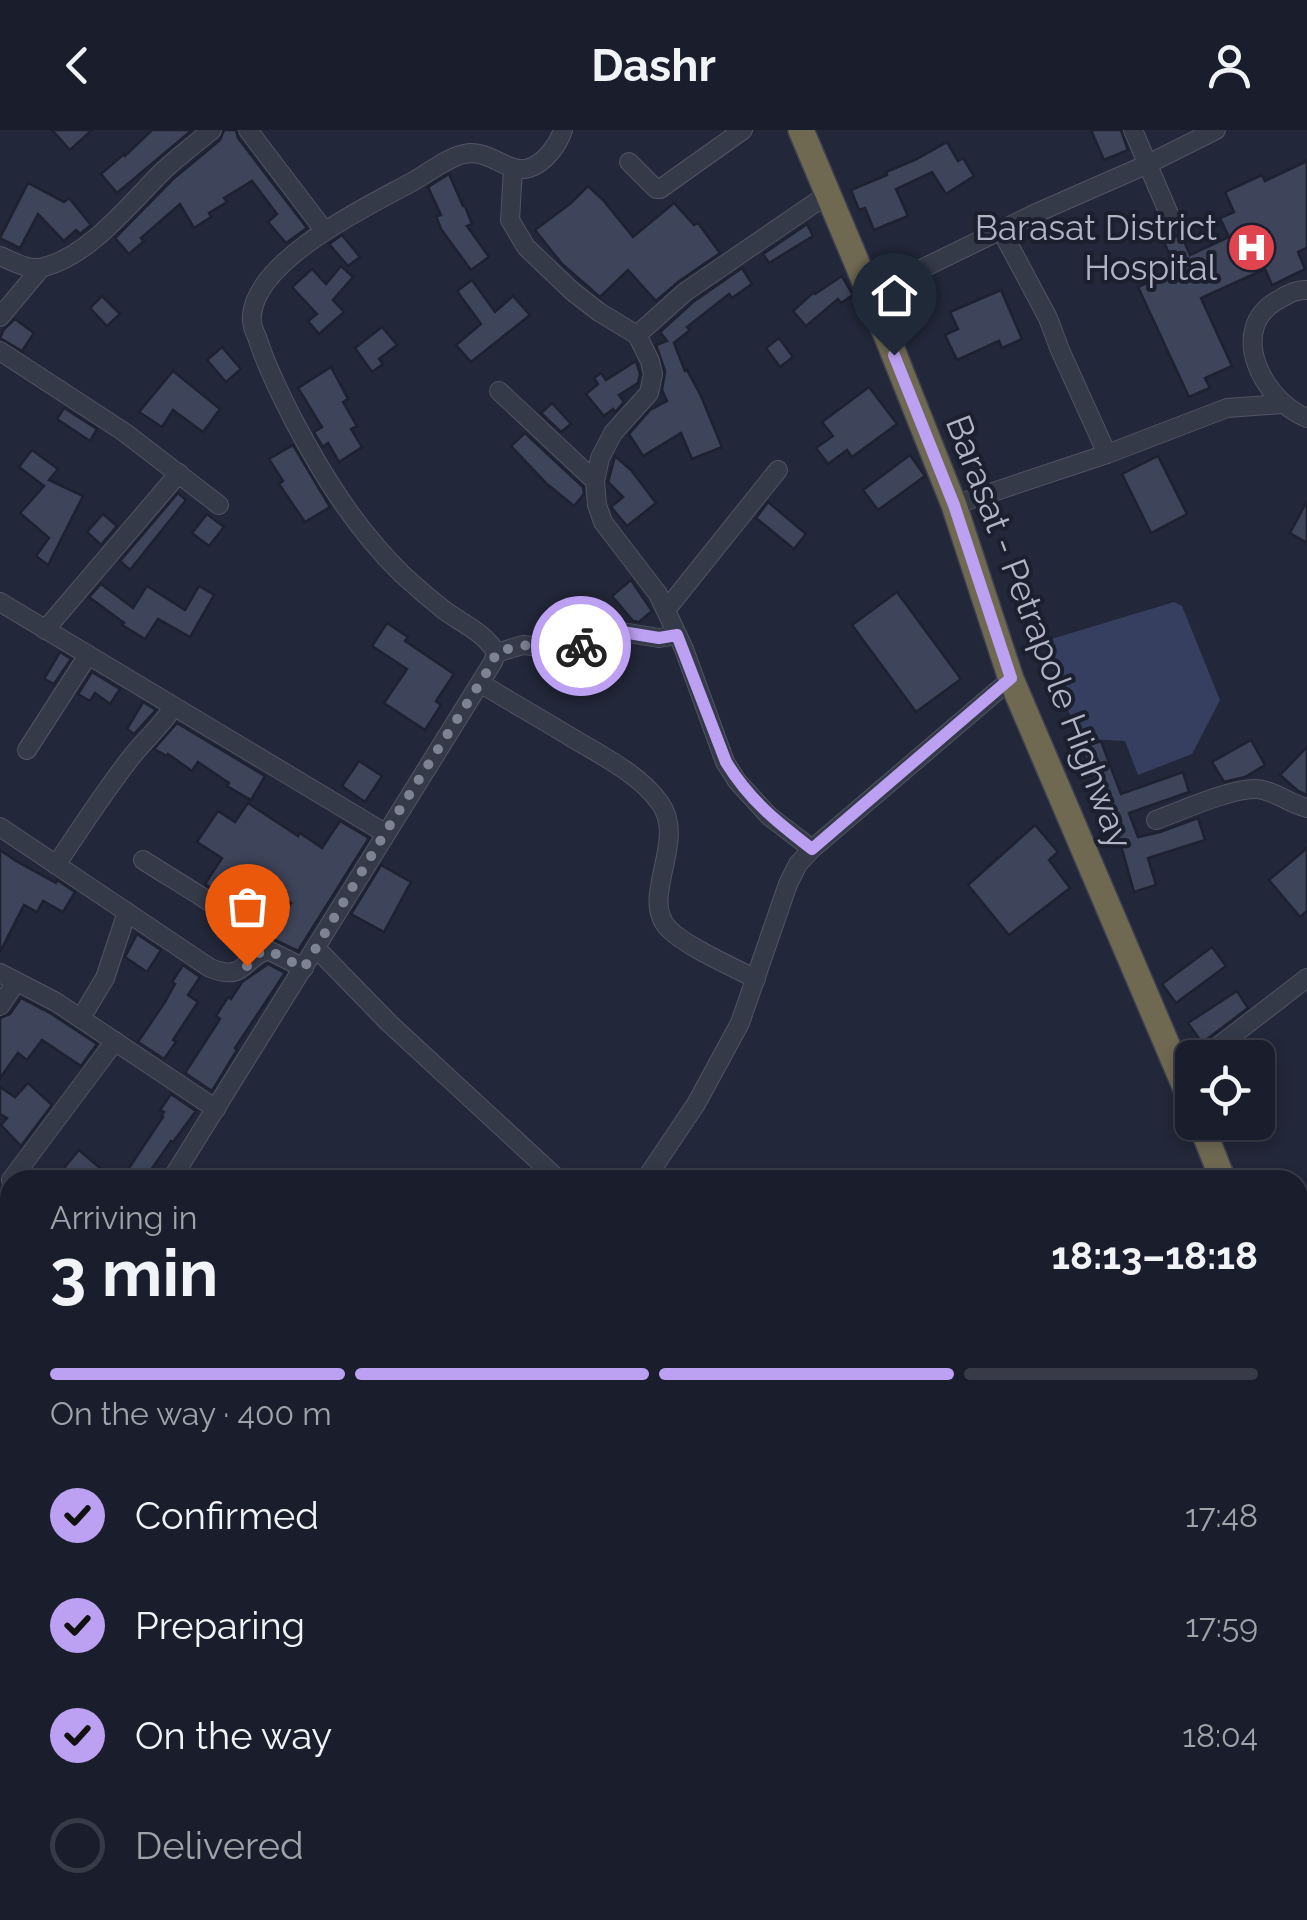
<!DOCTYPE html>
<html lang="en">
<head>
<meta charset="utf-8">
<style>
  body { margin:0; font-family:Raleway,sans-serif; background:#272a37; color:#f1f3f6; height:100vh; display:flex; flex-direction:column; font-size:38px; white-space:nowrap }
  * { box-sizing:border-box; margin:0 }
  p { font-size:32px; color:#9fa2a9 }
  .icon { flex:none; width:55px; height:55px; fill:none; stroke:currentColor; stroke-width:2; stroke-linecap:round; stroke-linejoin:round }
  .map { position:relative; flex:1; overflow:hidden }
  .details { position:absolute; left:0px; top:1040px; width:1308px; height:750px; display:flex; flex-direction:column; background:#1a1d2b; border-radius:30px 30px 0 0; box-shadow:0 5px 15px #0003,0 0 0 2px #383b47 }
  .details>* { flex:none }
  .controls { position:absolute; left:1175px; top:910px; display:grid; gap:20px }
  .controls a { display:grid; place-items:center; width:100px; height:100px; border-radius:15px; background:#1a1d2b; box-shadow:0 5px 15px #0003,0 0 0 2px #383b47; font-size:50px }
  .pin { position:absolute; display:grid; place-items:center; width:85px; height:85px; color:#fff; margin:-102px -42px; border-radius:50% 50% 50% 0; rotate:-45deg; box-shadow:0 0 10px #0007 }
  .pin .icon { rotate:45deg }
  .courier { position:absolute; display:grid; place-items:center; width:100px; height:100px; margin:-50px; border:8px solid #bca0f2; border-radius:50%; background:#fff; color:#222; box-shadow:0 2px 12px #0007 }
  .headline em { font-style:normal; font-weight:700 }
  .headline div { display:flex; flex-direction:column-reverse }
  .headline { display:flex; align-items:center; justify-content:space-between; height:170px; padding:0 50px }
  h1 { font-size:65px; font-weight:700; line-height:75px }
  .bar { display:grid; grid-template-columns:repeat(4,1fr); gap:15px 10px; align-content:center; height:120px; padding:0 50px }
  .bar i { height:12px; border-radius:8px; background:#383b47 }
  .bar .on { background:#bca0f2 }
  .bar p { grid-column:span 4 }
  ol { padding:0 50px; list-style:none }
  li { display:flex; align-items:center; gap:30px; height:110px }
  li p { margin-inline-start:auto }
  li .icon { padding:10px; border-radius:50%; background:#bca0f2; color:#111; stroke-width:4 }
  li:last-child { color:#9fa2a9 }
  li i { width:55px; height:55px; border:5px solid #383b47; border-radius:50% }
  header { display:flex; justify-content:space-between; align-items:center; height:130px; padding:0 50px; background:#1a1d2b; font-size:45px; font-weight:700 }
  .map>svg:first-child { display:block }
  .water { fill:#363f60 }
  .building { fill:#3e4459; stroke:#1d2130; stroke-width:2.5 }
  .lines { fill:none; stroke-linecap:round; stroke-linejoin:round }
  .minor-casing { stroke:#505464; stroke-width:20 }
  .highway-casing { stroke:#3d4151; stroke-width:28 }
  .minor { stroke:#353a49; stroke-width:18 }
  .highway { stroke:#6f6952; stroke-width:25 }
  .done { stroke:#7e8394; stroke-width:10; stroke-dasharray:0 18 }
  .route { stroke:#bca0f2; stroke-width:12 }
  .labels { text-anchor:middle; stroke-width:8; stroke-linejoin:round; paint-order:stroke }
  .poi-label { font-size:35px; fill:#b0b4c5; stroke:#1b1f2e; text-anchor:end }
  .street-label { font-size:35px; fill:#b0b4c5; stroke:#1b1f2e }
</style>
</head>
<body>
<header><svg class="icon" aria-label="back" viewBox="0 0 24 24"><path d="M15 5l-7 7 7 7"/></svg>Dashr<svg class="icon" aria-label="person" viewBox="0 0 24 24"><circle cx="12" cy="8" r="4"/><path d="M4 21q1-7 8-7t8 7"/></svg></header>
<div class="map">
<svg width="1307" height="1790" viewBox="0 0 1307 1790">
  <rect width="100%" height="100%" fill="#222739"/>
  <g class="water">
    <path d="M1174,472L1182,476L1220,570L1192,624L1138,645L1125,611L1086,609C1062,576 1053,550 1048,510Z"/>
    <path d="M840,1780H1001L996,1790H841L838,1785Z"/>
  </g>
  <g class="building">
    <path d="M52,0H92L70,20Z"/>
    <path d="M152,0H192L117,63L101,44L124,24L125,26Z"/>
    <path d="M224,0H236L238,8L307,98L286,113L268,92L277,84L252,51L224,68L227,72L209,83L211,87L194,98L180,74L141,108L144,111L129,124L115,108L173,49L220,10Z"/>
    <path d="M1091,0H1121L1128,20L1104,30Z"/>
    <path d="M947,12L958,31L963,28L974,46L946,64L932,42L896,59L908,86L874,100L865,78L859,80L851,60L887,45L886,42L917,29Z"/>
    <path d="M1307,31V118L1298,122L1305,139L1272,155L1265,139L1201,168L1232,236L1205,248L1210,258L1189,267L1138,157L1176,139L1164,112L1181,104L1190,125L1229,107L1220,88L1234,82L1225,62L1262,45L1265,51Z"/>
    <path d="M449,44L463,76H465L472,94L467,96L489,127L471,140L441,99L436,86L441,85L428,57Z"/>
    <path d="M28,53L64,72L69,68L91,95L80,104L76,100L64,111L38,84L20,118L0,108Z"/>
    <path d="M588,56L603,70L633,107L674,73L694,95L698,93L720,123L678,152L656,171L628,140L600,167L562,134L535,100L571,73Z"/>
    <path d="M807,94L813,106L769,133L763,124Z"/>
    <path d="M342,105L360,127L348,136L329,114Z"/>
    <path d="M341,136L353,147L333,170L344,182L319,204L308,191L317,184L292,157L312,139L326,154Z"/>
    <path d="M742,138L752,154L732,168L729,164L687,197L690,200L674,213L685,241L687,240L701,266L722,317L692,329L681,303L643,326L629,304L650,280L667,271L662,260L665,241L656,215L667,211L660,202L693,172Z"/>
    <path d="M842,146L853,165L841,173L838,169L806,196L793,181L814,162L815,164Z"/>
    <path d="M472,150L495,182L513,166L530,185L471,232L456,215L481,194L457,161Z"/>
    <path d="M1001,160L1022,209L1002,218L999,211L957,230L945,205L958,199L950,182Z"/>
    <path d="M102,166L120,184L107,196L90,178Z"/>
    <path d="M15,189L34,203L22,221L0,208L4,199Z"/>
    <path d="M382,197L397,215L379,229L383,234L372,242L355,218Z"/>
    <path d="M779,208L793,227L780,237L766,218Z"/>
    <path d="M222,217L241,239L226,252L207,230Z"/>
    <path d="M636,231L640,244L638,253L619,265L624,272L615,282L613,279L604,286L586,264L598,254L594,248L601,243L606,250Z"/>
    <path d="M331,237L348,269L343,272L357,296L351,299L362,317L339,332L328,313L323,317L316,306L314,302L322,297L298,258Z"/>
    <path d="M173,241L220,279L203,302L173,280L162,297L139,282Z"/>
    <path d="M869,257L897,294L852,327L847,320L828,334L816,318L833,306L822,292Z"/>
    <path d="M552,273L571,294L561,302L541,283Z"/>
    <path d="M64,278L97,299L90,311L57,289Z"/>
    <path d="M525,303L583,357L584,364L574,376L547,354L511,316Z"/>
    <path d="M293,315L330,377L305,392L279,354L283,351L269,329Z"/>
    <path d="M32,320L58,339L49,350L83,366L48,435L36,426L49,408L20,383L44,356L19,337Z"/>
    <path d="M910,325L925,346L878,380L863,360Z"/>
    <path d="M615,326L631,340L656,373L627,396L611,377L623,367L608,352Z"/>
    <path d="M1158,326L1187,384L1151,403L1122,344Z"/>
    <path d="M178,363L186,370L130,440L120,431Z"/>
    <path d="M1307,371V413L1290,403Z"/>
    <path d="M768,372L806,404L794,419L756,388Z"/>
    <path d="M103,384L117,396L101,415L87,402Z"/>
    <path d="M207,384L224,397L209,416L192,403Z"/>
    <path d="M631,450L652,481L639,492L633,491L612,466Z"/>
    <path d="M101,454L133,478L147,456L185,480L199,456L214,465L190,507L158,489L145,509L122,495L124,493L89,467Z"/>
    <path d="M897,462L961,549L916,582L852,495Z"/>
    <path d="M387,493L408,507L405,511L454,544L436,571L441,575L425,600L384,573L407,539L372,516Z"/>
    <path d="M60,522L71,529L54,554L44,549Z"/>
    <path d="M92,542L120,559L110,574L95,563L90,571L78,564Z"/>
    <path d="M143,572L156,580L134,604L127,599Z"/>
    <path d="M177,593L265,646L251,670L227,656L229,653L198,632L192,641L168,624L167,626L154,619Z"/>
    <path d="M1251,610L1265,635L1245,647L1224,652L1212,632Z"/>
    <path d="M1101,611L1121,664L1183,642L1189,662L1129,683L1138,707L1160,702L1198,688L1205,710L1148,728L1156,755L1134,762L1122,719L1081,618Z"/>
    <path d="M1307,617V665L1298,661L1280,645Z"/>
    <path d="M359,631L382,646L365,672L342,656Z"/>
    <path d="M248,673L298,706L300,703L322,718L340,691L369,708L298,821L275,810L270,804L291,773L241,739L223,766L205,754L222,728L197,712L218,681L235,692Z"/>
    <path d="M1035,695L1058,722L1049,730L1070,758L1009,805L968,755Z"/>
    <path d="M1307,718V781L1300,787L1269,750Z"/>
    <path d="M0,720L16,731L56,753L57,750L75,762L63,782L43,771L37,782L24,775L0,822Z"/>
    <path d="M381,735L411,752L384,802L351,784Z"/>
    <path d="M137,804L161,820L147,842L125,827Z"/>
    <path d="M1212,817L1226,836L1176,873L1162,854Z"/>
    <path d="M268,834L285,843L235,918L237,920L212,961L185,943L220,889L216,886L228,867L231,869L242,852Z"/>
    <path d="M183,835L200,847L188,865L198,872L173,910L176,912L164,929L138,912L165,872L175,854L172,852Z"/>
    <path d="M1237,861L1248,878L1202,913L1188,893Z"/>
    <path d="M21,868L50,883L97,914L81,936L42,910L27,930L18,923L0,948V888L10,884Z"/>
    <path d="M28,953L52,975L21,1016L1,995L7,988L0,984V957L15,967Z"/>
    <path d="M171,964L196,981L173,1012L171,1011L144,1050H121L163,987L162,985L164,982L160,980Z"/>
    <path d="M79,1020L100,1038L90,1050H54Z"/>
  </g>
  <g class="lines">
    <defs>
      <g id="minor">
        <path d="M248,0L324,100"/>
        <path d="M1133,0L1169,84"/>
        <path d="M629,32L656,59H660L743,0"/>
        <path d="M513,38L510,90L526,117L572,161L599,182L637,205L650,231L653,244L649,263L613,303L600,328L595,351L597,375L603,392L658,464L684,519L725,632L737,651L769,686L812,719"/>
        <path d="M1001,100L1048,188L1060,220L1107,324"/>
        <path d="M0,126C14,132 29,141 44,137C91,125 131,72 164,40C179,26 196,13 212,0"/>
        <path d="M1307,160C1296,159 1287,165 1278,170C1226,199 1263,271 1307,288"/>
        <path d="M870,164L1034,84L1148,34L1216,0"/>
        <path d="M0,187L41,138"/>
        <path d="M637,205L685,162L828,64"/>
        <path d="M0,221L124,302L219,375"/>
        <path d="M499,261L595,351"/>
        <path d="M954,375L1107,324L1227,278L1282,274"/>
        <path d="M0,472L385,703"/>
        <path d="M666,480L778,340"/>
        <path d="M45,500L179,343"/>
        <path d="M496,523L523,515L533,516L563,524L570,523L602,502L610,500L659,508L677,505"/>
        <path d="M480,553C511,572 543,590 574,609C603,626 640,645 660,673C688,712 638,768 669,799C685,816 733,837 756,849"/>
        <path d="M27,620L88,525"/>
        <path d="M1156,690C1181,681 1229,659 1255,659C1273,659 1289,674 1307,678"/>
        <path d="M0,697L210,838C246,852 241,829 268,820L304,838"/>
        <path d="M143,730C186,758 233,782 268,820"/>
        <path d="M56,735C81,698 105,660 133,625C146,608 162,596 173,577"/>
        <path d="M316,818L389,893L559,1050"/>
        <path d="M0,843L56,872L216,979"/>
        <path d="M0,876L16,852"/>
        <path d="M81,888L105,848L127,782"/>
        <path d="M1203,928L1307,848"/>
        <path d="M11,1050L115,911"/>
        <path d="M171,1050L480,553L493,532L496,523C486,503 461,493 444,480C430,469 416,457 403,445C357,400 324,348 294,291C280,264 266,236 257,207C254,201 251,192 252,185C257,129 366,77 410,53C427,44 446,28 464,24C489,18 508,45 529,38C545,33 558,15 563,0"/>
        <path d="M645,1050L696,974L740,893L788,754L798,734L812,719L1011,549"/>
        <path d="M0,1073L10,1080"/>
        <path d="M0,1180L10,1187"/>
        <path d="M0,1285L10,1293"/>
        <path d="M0,1320L10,1304"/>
        <path d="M0,1655L10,1668"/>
        <path d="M96,1780L105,1790"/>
        <path d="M249,1780L253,1790"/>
        <path d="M457,1780L461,1790"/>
        <path d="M1153,1780V1790"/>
        <path d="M193,1790L200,1780"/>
        <path d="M731,1790V1780"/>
        <path d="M1063,1790L1085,1780"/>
      </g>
      <g id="highway">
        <path d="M801,0L870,164L954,375L1011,549L1192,973"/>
        <path d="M1200,992L1223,1050"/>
        <path d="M1298,1230L1307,1251"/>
      </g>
    </defs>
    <use href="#minor" class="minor-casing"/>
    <use href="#highway" class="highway-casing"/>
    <use href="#minor" class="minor"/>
    <use href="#highway" class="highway"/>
  </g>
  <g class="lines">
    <path class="done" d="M247,836C253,828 258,821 268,820L304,838L385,703L480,553L493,532L496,522L523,515L563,524L581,516"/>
    <path class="route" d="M581,516L602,502L610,500L659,508L677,505L726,632C750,671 777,692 812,719L1011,548L954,375L894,225"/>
  </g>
  <defs>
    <symbol id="hospital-disc" viewBox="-11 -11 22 22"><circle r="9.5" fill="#e0444e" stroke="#1b1f2e"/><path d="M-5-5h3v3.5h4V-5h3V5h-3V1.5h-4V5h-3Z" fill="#fff"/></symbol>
  </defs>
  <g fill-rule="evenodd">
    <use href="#hospital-disc" x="1224" y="90" width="55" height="55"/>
  </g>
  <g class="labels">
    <g class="poi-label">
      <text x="1217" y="110">Barasat District<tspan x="1217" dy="40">Hospital</tspan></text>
    </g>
    <g class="street-label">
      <text transform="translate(1039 502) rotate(69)" y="12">Barasat - Petrapole Highway</text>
    </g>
  </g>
</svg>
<div class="controls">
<a><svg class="icon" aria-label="locate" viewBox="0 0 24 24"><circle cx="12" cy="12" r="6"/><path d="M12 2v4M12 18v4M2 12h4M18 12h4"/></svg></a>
</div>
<div class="pin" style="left:247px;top:836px;background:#ea580c"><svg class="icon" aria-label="bag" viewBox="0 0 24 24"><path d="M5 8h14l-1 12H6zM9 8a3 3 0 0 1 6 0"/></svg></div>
<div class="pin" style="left:894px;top:225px;background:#1f2937"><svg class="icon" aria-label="home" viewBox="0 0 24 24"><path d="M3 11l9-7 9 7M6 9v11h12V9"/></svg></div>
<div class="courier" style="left:581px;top:516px"><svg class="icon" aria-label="bike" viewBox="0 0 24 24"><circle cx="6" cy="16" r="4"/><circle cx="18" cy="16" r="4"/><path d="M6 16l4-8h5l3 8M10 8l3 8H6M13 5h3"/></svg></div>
<section class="details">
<div class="headline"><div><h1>3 min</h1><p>Arriving in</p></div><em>18:13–18:18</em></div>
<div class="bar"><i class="on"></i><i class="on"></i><i class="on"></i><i></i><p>On the way · 400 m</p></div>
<ol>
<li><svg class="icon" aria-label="check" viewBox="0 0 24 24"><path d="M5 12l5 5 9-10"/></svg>Confirmed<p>17:48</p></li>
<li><svg class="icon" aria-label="check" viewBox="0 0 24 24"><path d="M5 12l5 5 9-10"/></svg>Preparing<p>17:59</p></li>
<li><svg class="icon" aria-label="check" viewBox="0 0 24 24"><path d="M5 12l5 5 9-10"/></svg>On the way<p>18:04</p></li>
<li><i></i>Delivered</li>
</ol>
</section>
</div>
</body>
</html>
